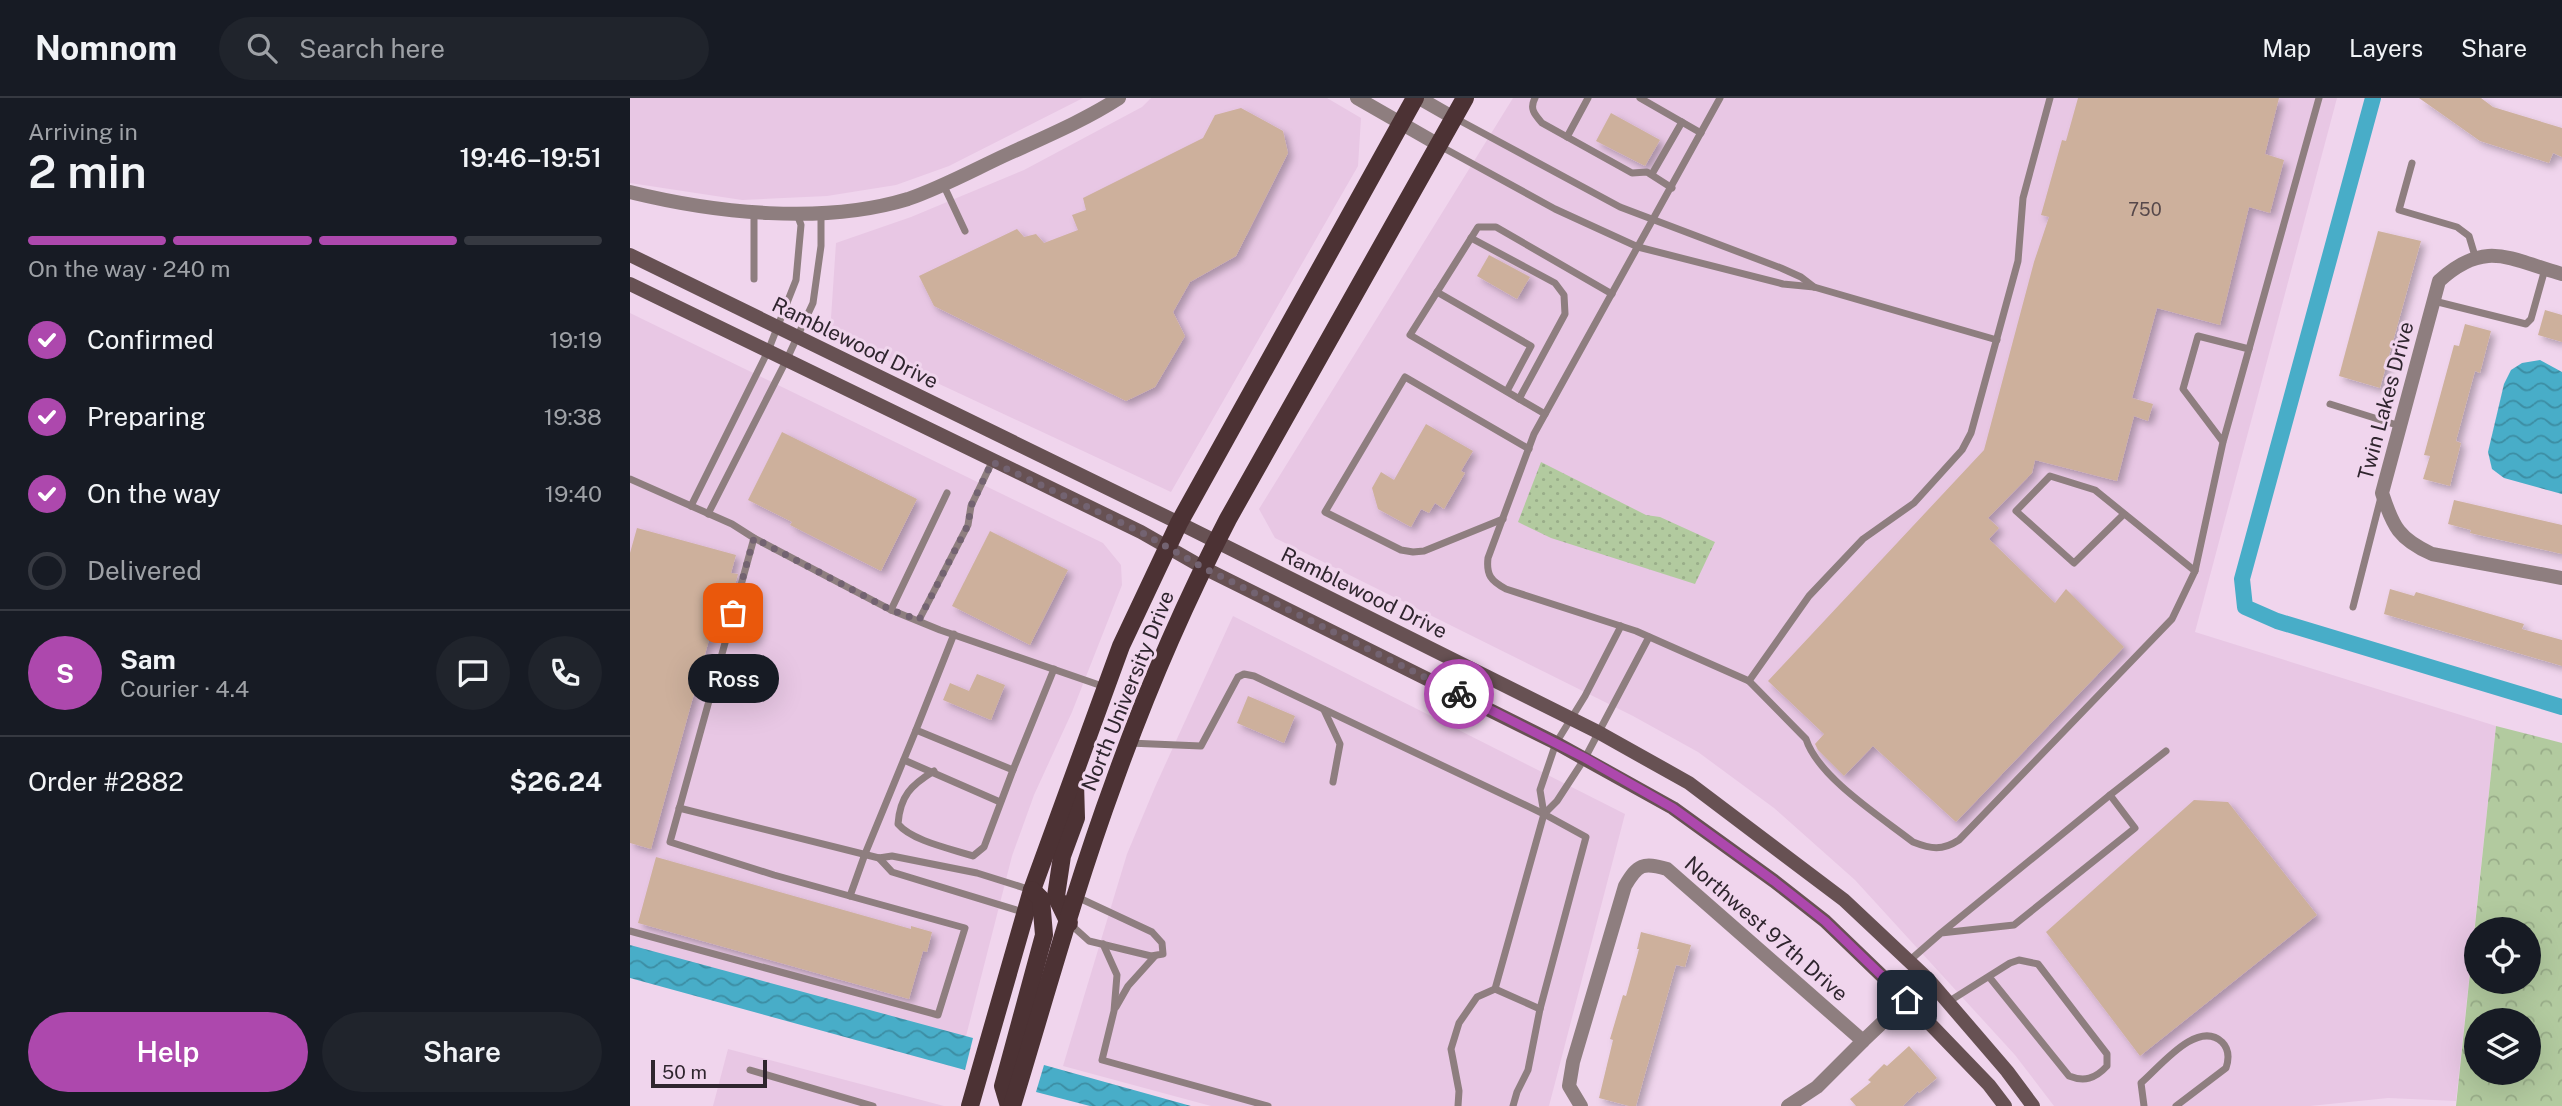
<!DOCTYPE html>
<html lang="en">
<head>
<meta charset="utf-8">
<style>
  body { margin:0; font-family:"Public Sans",sans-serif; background:#20242c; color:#f1f3f6; height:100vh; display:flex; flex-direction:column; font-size:26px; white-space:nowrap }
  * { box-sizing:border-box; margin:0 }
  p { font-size:23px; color:#9ea1a6 }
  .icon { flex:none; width:38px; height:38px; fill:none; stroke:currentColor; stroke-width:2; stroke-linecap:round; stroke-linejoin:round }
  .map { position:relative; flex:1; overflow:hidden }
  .sheet { display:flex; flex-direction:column; background:#171b24; width:630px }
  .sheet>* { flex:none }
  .buttons { position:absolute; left:1834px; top:819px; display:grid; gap:14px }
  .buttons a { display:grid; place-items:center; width:77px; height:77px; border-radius:50%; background:#171b24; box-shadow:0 7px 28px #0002; font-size:35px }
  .scale { position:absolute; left:21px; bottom:18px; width:116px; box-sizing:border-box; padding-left:7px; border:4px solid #2f252e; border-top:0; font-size:19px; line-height:24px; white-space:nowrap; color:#2f252e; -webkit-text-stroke:5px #f0d5ed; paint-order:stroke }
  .pin { position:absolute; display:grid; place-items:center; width:60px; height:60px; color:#fff; margin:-30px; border-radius:14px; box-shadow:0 4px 10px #0006 }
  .courier { position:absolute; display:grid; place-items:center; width:70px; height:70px; margin:-35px; border:5px solid #ad48ad; border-radius:50%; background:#fff; color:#222; box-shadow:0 2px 9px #0007 }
  .bubble { position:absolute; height:49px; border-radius:24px; background:#171b24; box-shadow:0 7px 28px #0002; font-size:23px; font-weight:600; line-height:49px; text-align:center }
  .summary em { font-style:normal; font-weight:600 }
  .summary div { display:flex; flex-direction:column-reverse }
  .summary { display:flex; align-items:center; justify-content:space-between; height:119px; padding:0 28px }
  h1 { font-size:46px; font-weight:600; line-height:52px }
  .bar { display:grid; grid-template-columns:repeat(4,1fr); gap:10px 7px; align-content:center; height:84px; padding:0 28px }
  .bar i { height:9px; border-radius:5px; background:#363941 }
  .bar .on { background:#ad48ad }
  .bar p { grid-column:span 4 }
  .line { display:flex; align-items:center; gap:18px; padding:0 28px; border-top:2px solid #363941 }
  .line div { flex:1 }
  .round { display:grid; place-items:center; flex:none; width:74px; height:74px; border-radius:37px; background:#20242c }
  ol { padding:0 28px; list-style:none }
  li { display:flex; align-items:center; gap:21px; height:77px }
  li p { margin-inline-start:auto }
  li .icon { padding:7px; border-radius:50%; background:#ad48ad; color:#fff; stroke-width:4 }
  li:last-child { color:#9ea1a6 }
  li i { width:38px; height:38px; border:4px solid #363941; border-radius:50% }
  .action { display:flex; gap:14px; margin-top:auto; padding:14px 28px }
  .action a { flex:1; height:80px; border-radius:42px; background:#ad48ad; color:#fff; font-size:28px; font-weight:600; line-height:80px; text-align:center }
  .action a+a { background:#20242c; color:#f1f3f6 }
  header { display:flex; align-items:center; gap:42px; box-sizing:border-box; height:98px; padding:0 35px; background:#171b24; border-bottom:2px solid #363941 }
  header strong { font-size:33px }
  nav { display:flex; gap:38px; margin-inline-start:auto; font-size:24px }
  .search { width:490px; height:63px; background:#20242c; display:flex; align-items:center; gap:18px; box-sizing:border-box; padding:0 24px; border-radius:38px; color:#9ea1a6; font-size:26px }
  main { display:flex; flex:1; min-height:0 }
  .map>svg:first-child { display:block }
  .built { fill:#e8c7e4 }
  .grass { fill:url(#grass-dots) }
  .park { fill:url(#park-crowns); fill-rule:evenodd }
  .water { fill:url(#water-waves) }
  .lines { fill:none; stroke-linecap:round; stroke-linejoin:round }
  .canal { stroke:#48adc8; stroke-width:16 }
  .building { fill:#cdb09c; filter:url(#shadow) }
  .lane { stroke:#8e7e7f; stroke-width:7 }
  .street { stroke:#8e7e7f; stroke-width:14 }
  .secondary { stroke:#675153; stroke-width:14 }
  .primary { stroke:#4c3234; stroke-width:18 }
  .done { stroke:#736371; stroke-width:7; stroke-dasharray:0 12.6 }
  .route { stroke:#ad48ad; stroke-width:9 }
  .labels { text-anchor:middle; stroke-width:6; stroke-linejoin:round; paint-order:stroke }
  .number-label { font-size:18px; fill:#56484a }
  .street-label { font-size:21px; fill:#2f252e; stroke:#f0d5ed }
</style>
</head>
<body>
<header>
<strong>Nomnom</strong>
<div class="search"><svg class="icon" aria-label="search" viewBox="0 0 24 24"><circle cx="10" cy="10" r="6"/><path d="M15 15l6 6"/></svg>Search here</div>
<nav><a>Map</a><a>Layers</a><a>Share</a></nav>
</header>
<main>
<section class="sheet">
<div class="summary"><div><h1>2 min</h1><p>Arriving in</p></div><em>19:46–19:51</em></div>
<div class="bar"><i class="on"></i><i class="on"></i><i class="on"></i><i></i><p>On the way · 240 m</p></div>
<ol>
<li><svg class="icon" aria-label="check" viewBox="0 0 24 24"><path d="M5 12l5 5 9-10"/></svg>Confirmed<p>19:19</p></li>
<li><svg class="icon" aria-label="check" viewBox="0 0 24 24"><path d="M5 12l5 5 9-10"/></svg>Preparing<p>19:38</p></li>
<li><svg class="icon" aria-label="check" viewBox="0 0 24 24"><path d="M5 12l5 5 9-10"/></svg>On the way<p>19:40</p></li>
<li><i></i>Delivered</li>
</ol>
<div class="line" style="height:126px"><b class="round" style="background:#ad48ad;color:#fff">S</b><div><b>Sam</b><p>Courier · 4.4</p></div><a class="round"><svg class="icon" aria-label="chat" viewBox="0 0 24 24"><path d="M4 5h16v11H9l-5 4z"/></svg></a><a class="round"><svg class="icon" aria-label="phone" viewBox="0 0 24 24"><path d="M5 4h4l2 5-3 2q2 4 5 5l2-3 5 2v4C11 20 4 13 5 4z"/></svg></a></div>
<div class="line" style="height:91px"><div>Order #2882</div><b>$26.24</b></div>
<div class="action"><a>Help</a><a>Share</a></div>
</section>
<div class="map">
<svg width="1932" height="1008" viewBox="0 0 1932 1008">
  <defs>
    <pattern id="grass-dots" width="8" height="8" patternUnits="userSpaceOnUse" patternTransform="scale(1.75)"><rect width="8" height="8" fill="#b2ca9f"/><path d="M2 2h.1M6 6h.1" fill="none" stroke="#99ad89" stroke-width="1.8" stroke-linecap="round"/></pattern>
    <pattern id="park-crowns" width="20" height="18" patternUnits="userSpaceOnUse" patternTransform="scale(1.75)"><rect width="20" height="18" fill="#b2ca9f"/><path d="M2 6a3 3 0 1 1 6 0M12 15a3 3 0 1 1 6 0" fill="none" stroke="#99ad89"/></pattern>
    <pattern id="water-waves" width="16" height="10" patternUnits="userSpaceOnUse" patternTransform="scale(1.75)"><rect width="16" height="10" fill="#48adc8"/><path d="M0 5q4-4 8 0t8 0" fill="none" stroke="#3c8da3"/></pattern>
    <filter id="shadow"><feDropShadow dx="4.5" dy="4.5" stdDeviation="3.5" flood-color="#0004"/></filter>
  </defs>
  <rect width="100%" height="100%" fill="#f0d5ed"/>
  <g class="built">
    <path d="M0,0H453L319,68L266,87L197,98L112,102L0,85Z"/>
    <path d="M521,0H697L731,20L728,68L541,394L200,235L206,145L281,119L394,72L512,9Z"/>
    <path d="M883,0H1707L1565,534L1866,628L1826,1003L1758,1000L1680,1008H1424L1385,957L1225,782L1144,710L1068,654L1003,618L645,440L629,411Z"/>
    <path d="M0,215L473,445L491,467L492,487L442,614L404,697L382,758L335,942L0,850Z"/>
    <path d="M603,518L995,716L919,1008H581L433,968L497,756L525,689Z"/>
    <path d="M98,951L314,1008H83Z"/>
  </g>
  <path class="grass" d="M911,364L1016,417L1030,419L1085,444L1065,486L921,440L888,424Z"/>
  <path class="park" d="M1866,628L1932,645V1008H1826ZM1846,831H1899V884H1846ZM1846,922H1899V975H1846Z"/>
  <g class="water">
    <path d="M1910,262L1932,274V396L1874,380L1862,371L1858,354L1874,286L1881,272L1892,265Z"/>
    <path d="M0,847L343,940L335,972L0,880Z"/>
    <path d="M414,967L561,1008H460L406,994Z"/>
  </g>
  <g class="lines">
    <path class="canal" d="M1743,0L1612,481L1615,509L1647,523L1932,609"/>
  </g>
  <g class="building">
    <path d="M1448,0H1649L1635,56L1654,62L1640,115L1619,109L1590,227L1527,210L1502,300L1523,306L1518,323L1504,318L1487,383L1405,362L1402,375L1358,420L1369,430L1359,441L1425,505L1436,491L1494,549L1326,724L1243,648L1214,678L1188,652L1185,646L1194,636L1138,583L1354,352L1404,164L1419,119L1411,117L1432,42L1436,43Z"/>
    <path d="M1789,0H1851L1863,9L1932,30V59L1923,55L1919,65L1850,43Z"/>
    <path d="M611,10L653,33L658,55L606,158L560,184L543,214L555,238L525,289L496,303L304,208L289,178L387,131L394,139L406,136L414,145L448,132L442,117L456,112L453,100L573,40L585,17Z"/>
    <path d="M981,15L1030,42L1015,68L966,43Z"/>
    <path d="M1748,133L1791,143L1750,290L1709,278Z"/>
    <path d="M859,157L900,179L887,201L847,178Z"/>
    <path d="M1915,212L1932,217V244L1908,237Z"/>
    <path d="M1835,226L1861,233L1850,275L1845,273L1826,343L1831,345L1820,388L1793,381L1800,358L1794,357L1824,247L1829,248Z"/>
    <path d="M796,326L843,353L831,373L835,375L814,411L805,405L799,415L791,411L781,429L748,411L742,390L751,374L764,382Z"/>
    <path d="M152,334L287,401L251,473L160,427L162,424L118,402Z"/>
    <path d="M1824,402L1932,427V456L1840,435L1841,432L1818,426Z"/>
    <path d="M7,430L106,457L101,475L108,476L92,534L82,531L21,751L0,745V455Z"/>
    <path d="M360,433L438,472L400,547L322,508Z"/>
    <path d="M1760,491L1784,498L1786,494L1894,526L1892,531L1932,542V568L1754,516Z"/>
    <path d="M347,576L375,587L361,622L313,602L320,585L339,593Z"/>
    <path d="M618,598L665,618L654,645L607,625Z"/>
    <path d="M1564,702L1598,704L1687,817L1510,958L1416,834Z"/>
    <path d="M26,759L281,831V828L302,834L297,854L293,853L279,901L8,825Z"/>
    <path d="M1011,834L1061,847L1055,869L1046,867L1006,1008H999L969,1000L983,942L980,941L993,897L996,898L1009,851H1007Z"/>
    <path d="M1279,948L1307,980L1289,995L1288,993L1273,1008H1226L1220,1001L1241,984L1238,982L1254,966L1257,968Z"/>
  </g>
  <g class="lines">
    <g class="lane">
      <path d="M905,0C899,11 905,17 912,25L1002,75L1017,74L1042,90"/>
      <path d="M1010,0L1071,35"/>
      <path d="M1090,0L904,336L858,460C856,477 861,483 876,491L1006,533L1119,583L1179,498L1233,441L1284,405L1332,352L1341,335L1388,163L1393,100L1420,0"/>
      <path d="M825,20L990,109L1151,170L1171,179L1184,189"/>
      <path d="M937,39L958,0"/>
      <path d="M810,48L925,111L1008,149L1153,186L1184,189L1367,242"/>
      <path d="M1782,65L1769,112L1827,129L1839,138L1845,158"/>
      <path d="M1022,76L1052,24"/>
      <path d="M313,86L335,133"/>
      <path d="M841,140L925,185L934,197L935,216L889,301"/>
      <path d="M124,181V114"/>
      <path d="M807,194L901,248L877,293"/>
      <path d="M1804,203L1896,226L1901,221L1915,171"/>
      <path d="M1619,251L1689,0"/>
      <path d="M1700,306L1770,328"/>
      <path d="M915,316L780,237L848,129H866L982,196"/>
      <path d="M0,381L102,426L124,440L261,512L310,532L475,589"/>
      <path d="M61,408L138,253L166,182L171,127L167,116"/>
      <path d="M78,416L156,263L183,205L191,148V115"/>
      <path d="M873,421L794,453L783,454L771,452L695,414L775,279L899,351"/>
      <path d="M1565,473L1593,344L1619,251L1568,238L1553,291L1593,344"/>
      <path d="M1723,509L1751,399"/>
      <path d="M261,512L317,395"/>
      <path d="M289,522L338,427L341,408L362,364"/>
      <path d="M1119,583L1176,641C1188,679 1251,719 1283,744C1301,751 1312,753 1329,742L1542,521L1565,473L1465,392L1420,378L1386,413L1444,465L1494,416"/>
      <path d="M694,612L710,646L703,684"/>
      <path d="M499,645L571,648L608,579L614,576L624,578L914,716L956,739L910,911L898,972L887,994L883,1008"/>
      <path d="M274,662L370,704"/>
      <path d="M383,672L424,571"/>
      <path d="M304,673C281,687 270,698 268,726C282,743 322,751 343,758L354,749L383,672L286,632L324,536"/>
      <path d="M1480,697L1536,653"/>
      <path d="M49,710L249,760L262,758L347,775L401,792"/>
      <path d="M914,716L927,703L955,660L1019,539"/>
      <path d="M249,760L262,774L393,814"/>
      <path d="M220,798L235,756L286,632"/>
      <path d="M439,825L459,843L521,858L533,856L532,845L522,834L447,799"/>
      <path d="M0,833L308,917L335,830L144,777L40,744L124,440"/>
      <path d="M473,846L487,877L484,913L472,962L638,1008"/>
      <path d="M1279,863L1311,835L1384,827L1505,730L1480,697L1311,835"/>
      <path d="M865,891L910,911"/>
      <path d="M1318,904L1380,865L1389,862L1408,866L1477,956V968C1465,981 1454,984 1439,978L1360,880"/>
      <path d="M486,909L498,888L525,858"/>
      <path d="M120,972L243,1008"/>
      <path d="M828,1008L829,993L821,951L829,925L847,899L865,891L914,716L910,692L926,645L955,598L991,528"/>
      <path d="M1514,1008L1511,985C1530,969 1567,921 1592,944C1599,951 1599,961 1596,970L1546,1008"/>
    </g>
    <g class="street">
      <path d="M727,0L809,47"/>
      <path d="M789,0L824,20"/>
      <path d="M0,94C85,115 193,127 278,101C313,89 347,70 380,55C417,38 455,22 489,0"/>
      <path d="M1932,176C1879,161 1855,141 1809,183L1752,395C1763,429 1769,441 1802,456L1932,480"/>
      <path d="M1233,943L1298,881"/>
      <path d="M951,1008L939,988L943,964L995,788C1008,766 1013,764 1037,771L1233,943L1187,989L1158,1008"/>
    </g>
    <g class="secondary">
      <path d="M0,157L549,425L968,634L1059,685L1214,802L1298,881L1377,973L1403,1008"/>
      <path d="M0,186L511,434L574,470L926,645L1043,710L1144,783L1195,823L1277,902L1359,987L1375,1008"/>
    </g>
    <g class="primary">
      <path d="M439,825L426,798L432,758L446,720L445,685"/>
      <path d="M340,1008L402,792L491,548L549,425L785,0"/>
      <path d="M379,1008L373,988L414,837L411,801L402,792"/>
      <path d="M382,1008C415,900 445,790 484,684C516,594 554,506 598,421L835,0"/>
    </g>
  </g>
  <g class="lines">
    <path class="done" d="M103,515L124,440L261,512L289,522L338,427L341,408L362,364L511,434L574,470L829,596"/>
    <path class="route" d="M829,596L955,660L1043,710L1144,783L1195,823L1277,902"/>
  </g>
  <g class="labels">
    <g class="number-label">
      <text x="1515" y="118">750</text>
    </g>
    <g class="street-label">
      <text transform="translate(225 245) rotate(26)" y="7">Ramblewood Drive</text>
      <text transform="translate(1756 303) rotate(-75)" y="7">Twin Lakes Drive</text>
      <text transform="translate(734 495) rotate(26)" y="7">Ramblewood Drive</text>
      <text transform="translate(498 593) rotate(-68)" y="7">North University Drive</text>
      <text transform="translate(1136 831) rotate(41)" y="7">Northwest 97th Drive</text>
    </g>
  </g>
</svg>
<div class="buttons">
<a><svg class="icon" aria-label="locate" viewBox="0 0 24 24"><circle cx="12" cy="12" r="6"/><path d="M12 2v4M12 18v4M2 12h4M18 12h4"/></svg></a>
<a><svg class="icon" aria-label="layers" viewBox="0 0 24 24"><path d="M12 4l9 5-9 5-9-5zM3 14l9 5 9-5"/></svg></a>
</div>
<div class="scale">50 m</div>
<div class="pin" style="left:103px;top:515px;background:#ea580c"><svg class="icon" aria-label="bag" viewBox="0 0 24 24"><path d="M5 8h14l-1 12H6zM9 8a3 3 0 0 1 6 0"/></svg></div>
<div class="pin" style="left:1277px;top:902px;background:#1f2937"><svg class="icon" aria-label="home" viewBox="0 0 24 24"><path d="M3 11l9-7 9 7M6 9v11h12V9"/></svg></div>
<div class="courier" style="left:829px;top:596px"><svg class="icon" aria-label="bike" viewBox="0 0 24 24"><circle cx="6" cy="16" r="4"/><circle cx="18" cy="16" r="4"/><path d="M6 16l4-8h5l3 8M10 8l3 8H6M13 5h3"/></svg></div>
<div class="bubble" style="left:58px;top:556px;width:91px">Ross</div>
</div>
</main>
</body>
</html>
